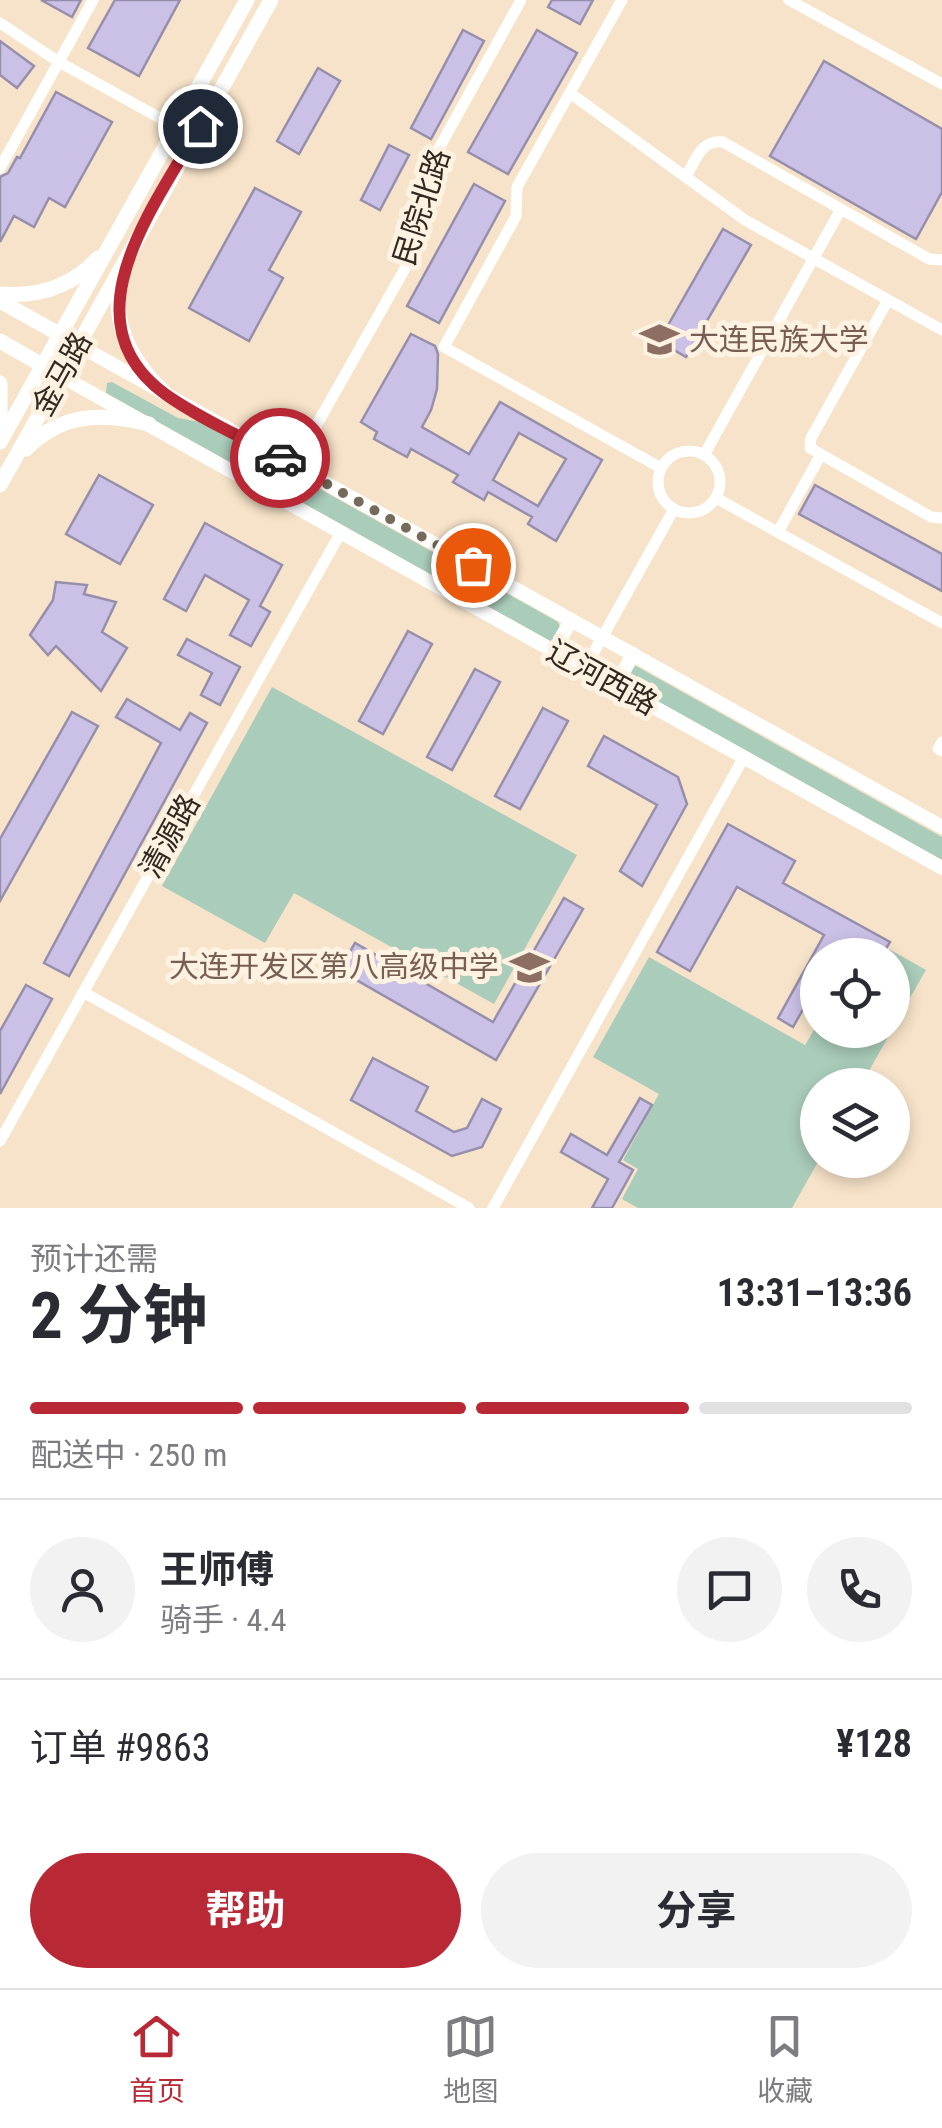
<!DOCTYPE html>
<html lang="zh">
<head>
<meta charset="utf-8">
<style>
  body { margin:0; font-family:"Roboto Condensed","Noto Sans SC",sans-serif; background:#f2f2f3; color:#2b2b33; height:100vh; display:flex; flex-direction:column; font-size:38px; white-space:nowrap }
  * { box-sizing:border-box; margin:0 }
  p { font-size:32px; color:#7c7c81 }
  .icon { flex:none; width:55px; height:55px; fill:none; stroke:currentColor; stroke-width:2; stroke-linecap:round; stroke-linejoin:round }
  .map { position:relative; height:1208px; overflow:hidden }
  .side { display:flex; flex-direction:column; background:#fff; flex:1 }
  .side>* { flex:none }
  .controls { position:absolute; left:800px; top:938px; display:grid; gap:20px }
  .controls a { display:grid; place-items:center; width:110px; height:110px; border-radius:50%; background:#fff; box-shadow:0 5px 15px #0003; font-size:50px }
  .pin { position:absolute; display:grid; place-items:center; width:85px; height:85px; color:#fff; margin:-42px; border:5px solid #fff; border-radius:50%; box-shadow:0 2px 10px #0007 }
  .courier { position:absolute; display:grid; place-items:center; width:100px; height:100px; margin:-50px; border:8px solid #b92835; border-radius:50%; background:#fff; color:#222; box-shadow:0 2px 12px #0007 }
  .summary em { font-style:normal; font-weight:700 }
  .summary div { display:flex; flex-direction:column-reverse }
  .summary { display:flex; align-items:center; justify-content:space-between; height:170px; padding:0 30px }
  h1 { font-size:65px; font-weight:700; line-height:75px }
  .bar { display:grid; grid-template-columns:repeat(4,1fr); gap:15px 10px; align-content:center; height:120px; padding:0 30px }
  .bar i { height:12px; border-radius:8px; background:#e1e1e2 }
  .bar .active { background:#b92835 }
  .bar p { grid-column:span 4 }
  .line { display:flex; align-items:center; gap:25px; padding:0 30px; border-top:2px solid #e1e1e2 }
  .line div { flex:1 }
  .round { display:grid; place-items:center; flex:none; width:105px; height:105px; border-radius:52px; background:#f2f2f3 }
  .primary-button { display:flex; gap:20px; margin-top:auto; padding:20px 30px }
  .primary-button a { flex:1; height:115px; border-radius:60px; background:#b92835; color:#fff; font-size:40px; font-weight:700; line-height:115px; text-align:center }
  .primary-button a+a { background:#f2f2f3; color:#2b2b33 }
  .menu { display:flex; justify-content:space-around; align-items:center; height:140px; border-top:2px solid #e1e1e2; background:#fff; font-size:28px; color:#7c7c81 }
  .menu a { display:grid; justify-items:center; gap:5px }
  .menu .active { color:#b92835 }
  .map>svg:first-child { display:block }
  .green { fill:#aaccba }
  .building { fill:#cbc1e6; stroke:#968fab; stroke-width:2.5; fill-rule:evenodd }
  .lines { fill:none; stroke-linecap:round; stroke-linejoin:round }
  .minor { stroke:#fff; stroke-width:11 }
  .tertiary { stroke:#fff; stroke-width:14 }
  .secondary { stroke:#fff; stroke-width:15 }
  .done { stroke:#766a5b; stroke-width:10; stroke-dasharray:0 18 }
  .route { stroke:#b92835; stroke-width:12 }
  .labels { text-anchor:middle; stroke-width:10; stroke-linejoin:round; paint-order:stroke }
  .street-label { font-size:30px; fill:#312920; stroke:#fef2e2 }
  .education-label { font-size:30px; fill:#785e54; stroke:#fef2e2; text-anchor:start }
</style>
</head>
<body>
<div class="map">
<svg width="942" height="1208" viewBox="0 0 942 1208">
  <rect width="100%" height="100%" fill="#f7e3c9"/>
  <g class="green">
    <path d="M112,382L178,418L200,422L558,622L562,631L559,638L550,641L106,393L107,383Z"/>
    <path d="M636,666L942,837V860L627,684L625,675L629,668Z"/>
    <path d="M272,687L577,855L494,1004L294,893L265,943L162,886Z"/>
    <path d="M889,949L926,970L892,1029V955H885Z"/>
    <path d="M649,957L805,1045L817,1025L818,1030H892L861,1085H818L819,1160L792,1208H638L622,1199L638,1169L623,1160L659,1094L593,1057Z"/>
  </g>
  <g class="building">
    <path d="M41,0H81L72,17Z"/>
    <path d="M115,0H180L139,76L88,48Z"/>
    <path d="M552,0H593L580,24L548,7Z"/>
    <path d="M463,30L484,41L431,139L411,128Z"/>
    <path d="M537,30L577,53L508,174L468,152Z"/>
    <path d="M0,41L34,66L17,88L0,75Z"/>
    <path d="M824,61L942,129V192L916,239L770,156Z"/>
    <path d="M318,68L340,81L299,154L277,141Z"/>
    <path d="M56,92L112,122L65,207L49,198L34,227L14,216L0,242V177L8,173L17,157L20,158Z"/>
    <path d="M389,145L409,155L380,210L361,200Z"/>
    <path d="M474,184L505,201L439,323L407,306Z"/>
    <path d="M255,188L301,212L269,270L283,278L249,341L189,308Z"/>
    <path d="M723,229L751,245L686,357L659,341Z"/>
    <path d="M411,334L435,346L438,354L437,389L431,410L422,427L469,454L500,402L602,460L556,541L528,524L532,517L488,492L484,500L453,482L458,475L411,449L407,457L374,439L377,432L361,422ZM519,433L566,459L538,506L493,480Z"/>
    <path d="M99,475L153,505L120,564L66,534Z"/>
    <path d="M815,485L942,554V591L799,514Z"/>
    <path d="M205,523L282,565L260,606L270,612L251,646L230,635L249,600L205,575L186,611L164,599Z"/>
    <path d="M56,582L87,585L84,594L116,602L102,632L127,648L101,691L56,646L48,655L30,635L53,600Z"/>
    <path d="M408,631L432,644L383,734L359,721Z"/>
    <path d="M187,639L240,667L220,705L201,695L212,673L178,655Z"/>
    <path d="M475,669L500,682L452,770L427,757Z"/>
    <path d="M127,699L180,730L190,713L207,723L69,976L44,963L161,743L116,717Z"/>
    <path d="M543,708L568,721L520,809L495,796Z"/>
    <path d="M72,712L98,726L0,901V839Z"/>
    <path d="M604,736L678,777L687,804L642,886L620,871L657,805L588,766Z"/>
    <path d="M728,824L795,861L783,883L890,942L882,955H858L839,945L833,955H818V983L793,1027L778,1018L824,935L737,887L690,971L657,952Z"/>
    <path d="M564,898L583,909L496,1060L339,970L355,943L493,1022Z"/>
    <path d="M26,985L52,999L0,1094V1031Z"/>
    <path d="M373,1058L428,1087L416,1111L454,1132L467,1128L482,1099L501,1109L482,1147L452,1156L351,1100Z"/>
    <path d="M640,1098L652,1105L619,1162L633,1170L612,1208H592L608,1179L561,1152L571,1134L607,1155Z"/>
  </g>
  <g class="lines">
    <g class="minor">
      <path d="M622,0L517,187L516,216L444,347L661,468"/>
      <path d="M789,0L942,84"/>
      <path d="M0,23L59,62L176,127"/>
      <path d="M570,93L745,220L942,330"/>
      <path d="M0,168L93,0"/>
      <path d="M686,177C695,161 701,139 723,142L929,259L942,260"/>
      <path d="M888,300L811,438L810,448L931,517L942,518"/>
      <circle cx="689" cy="482" r="31"/>
      <path d="M704,455L841,209"/>
      <path d="M294,465L416,249L438,150L521,0"/>
      <path d="M716,498L942,623"/>
      <path d="M778,532L820,456"/>
      <path d="M585,668L674,509"/>
      <path d="M942,742L938,749L942,751"/>
      <path d="M83,992L469,1208"/>
      <path d="M0,1141L341,532"/>
      <path d="M493,1208L744,757"/>
    </g>
    <g class="tertiary">
      <path d="M78,345L942,827"/>
      <path d="M61,376L942,868"/>
      <path d="M554,651L571,620"/>
      <path d="M616,686L633,654"/>
    </g>
    <g class="secondary">
      <path d="M123,273C108,321 131,361 165,393"/>
      <path d="M0,294C38,297 72,287 98,258"/>
      <path d="M0,301L66,338"/>
      <path d="M0,341L49,369"/>
      <path d="M0,383V428"/>
      <path d="M0,442L247,0"/>
      <path d="M26,449C61,413 103,412 149,424"/>
      <path d="M0,485L271,0"/>
    </g>
  </g>
  <g class="lines">
    <path class="done" d="M280,458L473,565"/>
    <path class="route" d="M200,126C156,204 64,320 165,394C200,419 243,437 280,458"/>
  </g>
  <defs>
    <symbol id="university-bare" viewBox="-9 -9 18 18"><path d="M0-5L7-2L0 1L-7-2ZM-4 1L0 2.5L4 1V4Q0 6-4 4Z" fill="#8d6e63" stroke="#fef2e2" stroke-width="2.5" paint-order="stroke"/></symbol>
    <symbol id="school-bare" viewBox="-9 -9 18 18"><path d="M0-5L7-2L0 1L-7-2ZM-4 1L0 2.5L4 1V4Q0 6-4 4Z" fill="#8d6e63" stroke="#fef2e2" stroke-width="2.5" paint-order="stroke"/></symbol>
  </defs>
  <g fill-rule="evenodd">
    <use href="#university-bare" x="632" y="312" width="55" height="55"/>
    <use href="#school-bare" x="502" y="940" width="55" height="55"/>
  </g>
  <g class="labels">
    <g class="street-label">
      <text transform="translate(422 207) rotate(-72)" y="10">民院北路</text>
      <text transform="translate(62 374) rotate(-61)" y="10">金马路</text>
      <text transform="translate(602 678) rotate(29)" y="10">辽河西路</text>
      <text transform="translate(170 836) rotate(-61)" y="10">清源路</text>
    </g>
    <g class="education-label">
      <text x="689" y="350">大连民族大学</text>
      <text x="499" y="977" text-anchor="end">大连开发区第八高级中学</text>
    </g>
  </g>
</svg>
<div class="controls">
<a><svg class="icon" aria-label="locate" viewBox="0 0 24 24"><circle cx="12" cy="12" r="6"/><path d="M12 2v4M12 18v4M2 12h4M18 12h4"/></svg></a>
<a><svg class="icon" aria-label="layers" viewBox="0 0 24 24"><path d="M12 4l9 5-9 5-9-5zM3 14l9 5 9-5"/></svg></a>
</div>
<div class="pin" style="left:473px;top:565px;background:#ea580c"><svg class="icon" aria-label="bag" viewBox="0 0 24 24"><path d="M5 8h14l-1 12H6zM9 8a3 3 0 0 1 6 0"/></svg></div>
<div class="pin" style="left:200px;top:126px;background:#1f2937"><svg class="icon" aria-label="home" viewBox="0 0 24 24"><path d="M3 11l9-7 9 7M6 9v11h12V9"/></svg></div>
<div class="courier" style="left:280px;top:458px"><svg class="icon" aria-label="car" viewBox="0 0 24 24"><path d="M5 17H2v-5l4-1 3-4h7l3 4 3 1v5h-3M9 17h6M6 11h13"/><circle cx="7" cy="17" r="2"/><circle cx="17" cy="17" r="2"/></svg></div>
</div>
<section class="side">
<div class="summary"><div><h1>2 分钟</h1><p>预计还需</p></div><em>13:31–13:36</em></div>
<div class="bar"><i class="active"></i><i class="active"></i><i class="active"></i><i></i><p>配送中 · 250 m</p></div>
<div class="line" style="height:180px"><a class="round"><svg class="icon" aria-label="person" viewBox="0 0 24 24"><circle cx="12" cy="8" r="4"/><path d="M4 21q1-7 8-7t8 7"/></svg></a><div><b>王师傅</b><p>骑手 · 4.4</p></div><a class="round"><svg class="icon" aria-label="chat" viewBox="0 0 24 24"><path d="M4 5h16v11H9l-5 4z"/></svg></a><a class="round"><svg class="icon" aria-label="phone" viewBox="0 0 24 24"><path d="M5 4h4l2 5-3 2q2 4 5 5l2-3 5 2v4C11 20 4 13 5 4z"/></svg></a></div>
<div class="line" style="height:130px"><div>订单 #9863</div><b>¥128</b></div>
<div class="primary-button"><a>帮助</a><a>分享</a></div>
</section>
<nav class="menu">
<a class="active"><svg class="icon" aria-label="home" viewBox="0 0 24 24"><path d="M3 11l9-7 9 7M6 9v11h12V9"/></svg>首页</a>
<a><svg class="icon" aria-label="map" viewBox="0 0 24 24"><path d="M3 6l6-2 6 2 6-2v14l-6 2-6-2-6 2zM9 4v14M15 6v14"/></svg>地图</a>
<a><svg class="icon" aria-label="saved" viewBox="0 0 24 24"><path d="M7 4h10v16l-5-4-5 4z"/></svg>收藏</a>
</nav>
</body>
</html>
